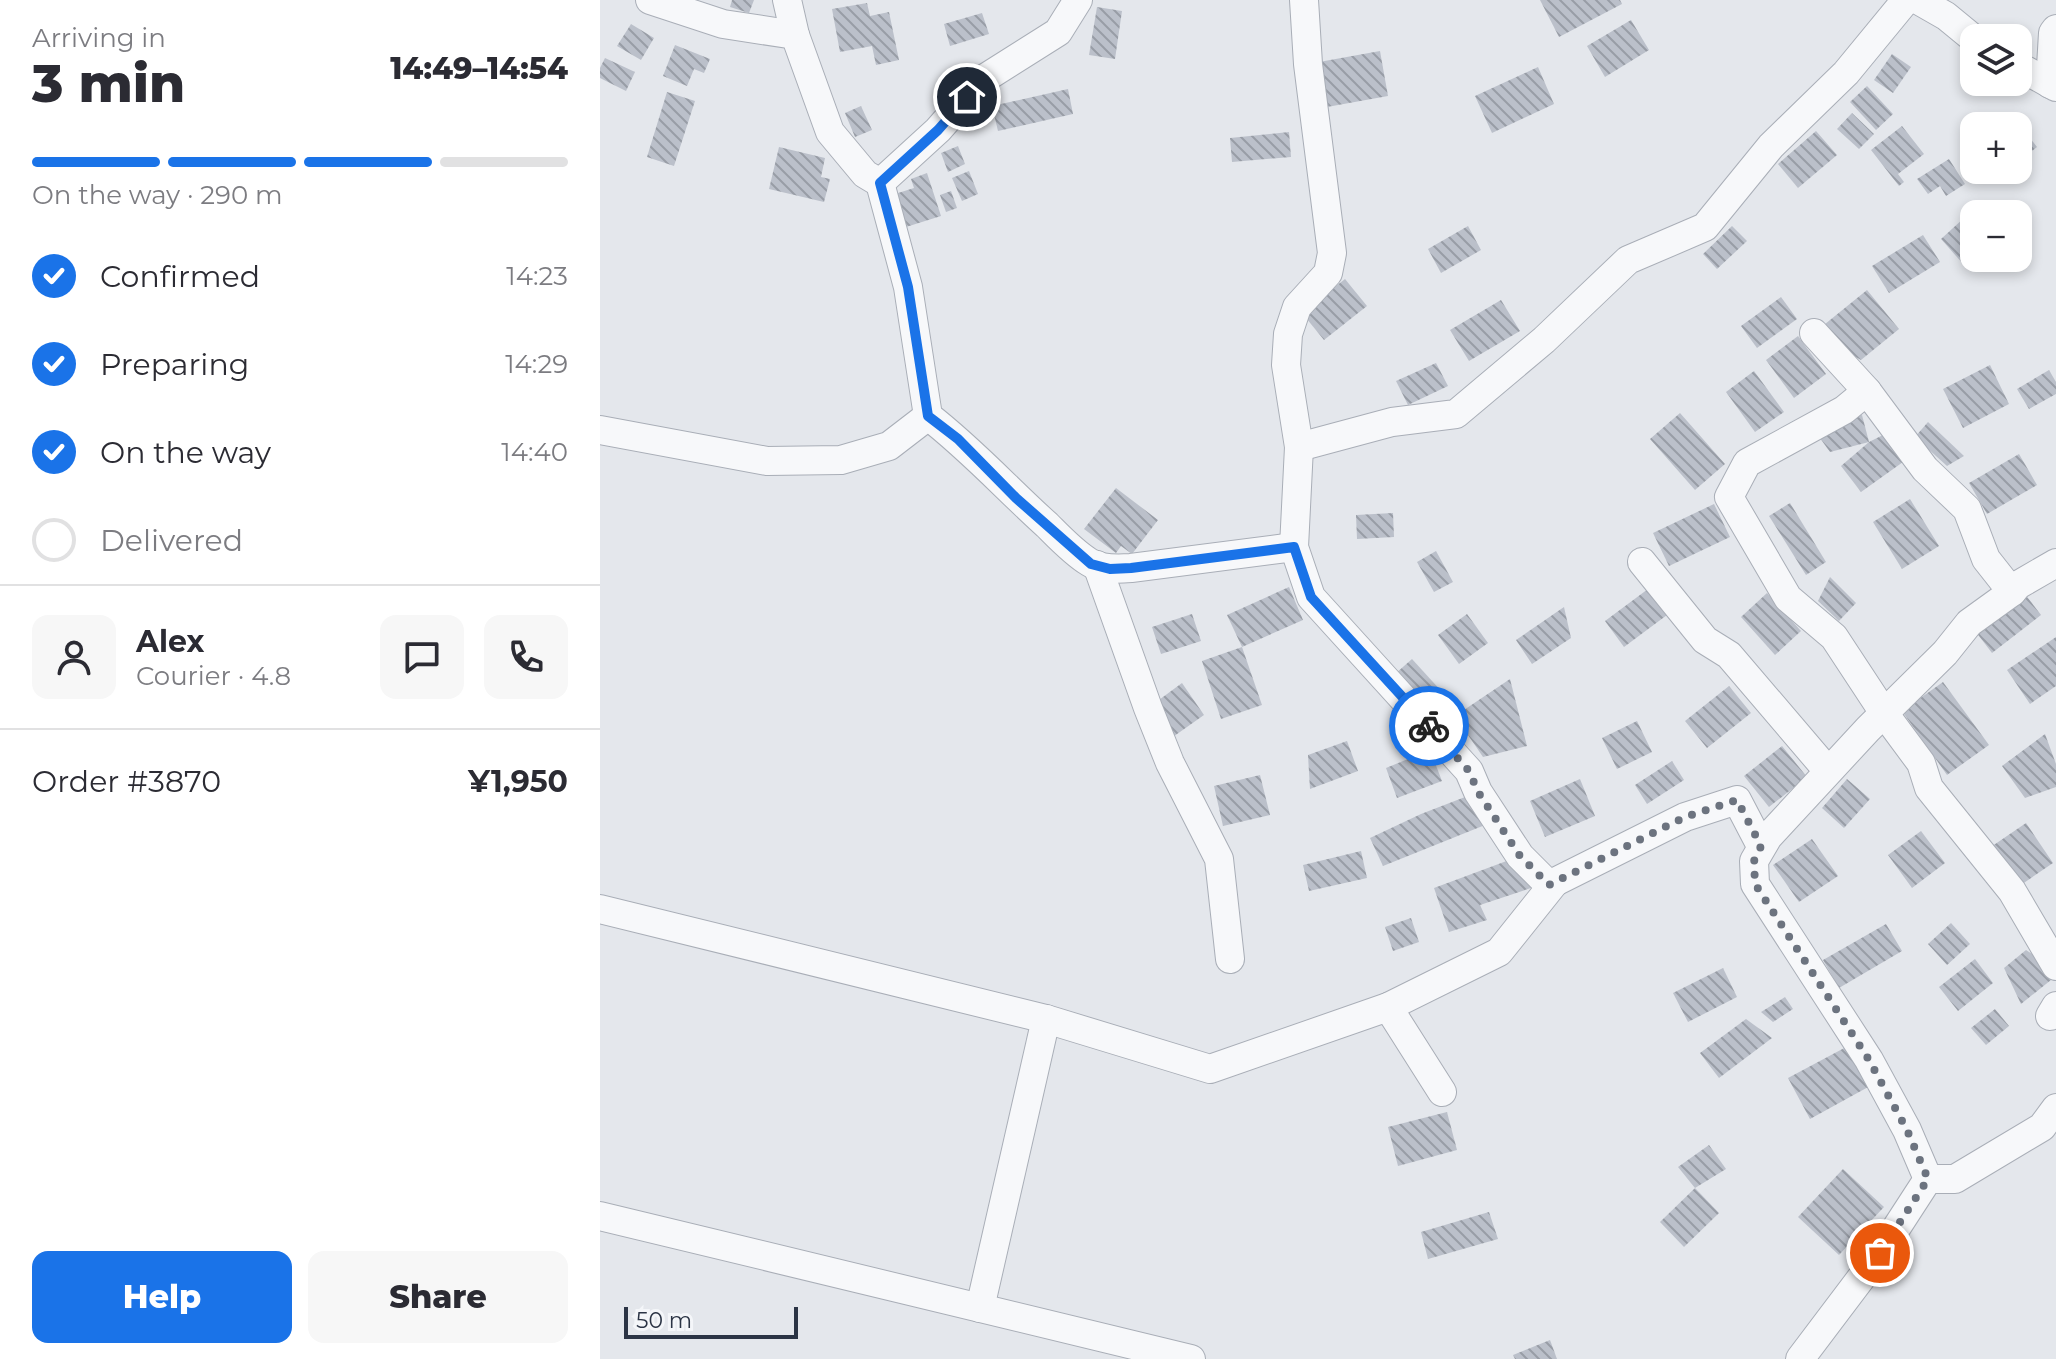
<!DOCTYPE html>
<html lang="en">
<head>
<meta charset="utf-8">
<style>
  body { margin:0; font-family:Montserrat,sans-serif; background:#f7f7f7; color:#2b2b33; height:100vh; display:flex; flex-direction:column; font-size:30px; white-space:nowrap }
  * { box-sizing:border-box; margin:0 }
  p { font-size:26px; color:#7c7c81 }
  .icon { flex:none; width:44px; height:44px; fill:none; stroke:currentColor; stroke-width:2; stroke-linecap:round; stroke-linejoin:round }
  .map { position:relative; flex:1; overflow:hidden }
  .details { display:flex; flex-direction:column; background:#fff; width:600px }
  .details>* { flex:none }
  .tools { position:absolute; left:1360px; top:24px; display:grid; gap:16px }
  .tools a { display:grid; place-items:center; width:72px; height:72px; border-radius:16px; background:#fff; box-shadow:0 4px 12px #0003; font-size:40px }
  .scale { position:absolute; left:24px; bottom:20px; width:174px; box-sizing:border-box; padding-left:8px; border:4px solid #2b3445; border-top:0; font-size:22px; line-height:28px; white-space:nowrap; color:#2b3445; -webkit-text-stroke:6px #f4f6f9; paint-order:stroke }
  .pin { position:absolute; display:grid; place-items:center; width:68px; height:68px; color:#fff; margin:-34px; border:4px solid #fff; border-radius:50%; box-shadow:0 2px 8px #0007 }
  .courier { position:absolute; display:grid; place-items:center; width:80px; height:80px; margin:-40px; border:6px solid #1a73e8; border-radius:50%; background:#fff; color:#222; box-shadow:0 2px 10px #0007 }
  .head em { font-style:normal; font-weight:800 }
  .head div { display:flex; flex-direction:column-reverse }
  .head { display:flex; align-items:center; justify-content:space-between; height:136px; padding:0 32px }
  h1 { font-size:52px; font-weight:800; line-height:60px }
  .bar { display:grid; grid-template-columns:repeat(4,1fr); gap:12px 8px; align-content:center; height:96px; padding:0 32px }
  .bar i { height:10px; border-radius:6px; background:#e1e1e2 }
  .bar .active { background:#1a73e8 }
  .bar p { grid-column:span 4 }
  .line { display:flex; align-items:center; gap:20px; padding:0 32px; border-top:2px solid #e1e1e2 }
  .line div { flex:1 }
  .round { display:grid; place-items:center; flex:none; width:84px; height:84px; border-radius:16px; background:#f7f7f7 }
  ol { padding:0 32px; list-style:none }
  li { display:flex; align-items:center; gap:24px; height:88px }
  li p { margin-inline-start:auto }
  li .icon { padding:8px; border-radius:50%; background:#1a73e8; color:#fff; stroke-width:4 }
  li:last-child { color:#7c7c81 }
  li i { width:44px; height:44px; border:4px solid #e1e1e2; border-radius:50% }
  .button { display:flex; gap:16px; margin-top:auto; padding:16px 32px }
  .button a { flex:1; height:92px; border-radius:16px; background:#1a73e8; color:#fff; font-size:32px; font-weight:800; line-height:92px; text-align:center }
  .button a+a { background:#f7f7f7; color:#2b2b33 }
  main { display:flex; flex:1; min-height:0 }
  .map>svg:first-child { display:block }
  .building { fill:url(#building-back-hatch) }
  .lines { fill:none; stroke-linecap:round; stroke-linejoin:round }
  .street-casing { stroke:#a9aeb7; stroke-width:30 }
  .street { stroke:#f7f8fa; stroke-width:28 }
  .done { stroke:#6c737f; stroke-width:8; stroke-dasharray:0 14.4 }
  .route { stroke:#1a73e8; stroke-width:10 }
</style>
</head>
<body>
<main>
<section class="details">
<div class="head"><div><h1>3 min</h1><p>Arriving in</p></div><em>14:49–14:54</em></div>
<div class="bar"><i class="active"></i><i class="active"></i><i class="active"></i><i></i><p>On the way · 290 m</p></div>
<ol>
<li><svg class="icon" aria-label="check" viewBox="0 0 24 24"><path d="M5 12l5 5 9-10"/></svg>Confirmed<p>14:23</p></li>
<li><svg class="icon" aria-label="check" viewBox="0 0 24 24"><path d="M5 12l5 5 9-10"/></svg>Preparing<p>14:29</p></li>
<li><svg class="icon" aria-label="check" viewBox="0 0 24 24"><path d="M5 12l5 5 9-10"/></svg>On the way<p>14:40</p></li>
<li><i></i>Delivered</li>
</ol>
<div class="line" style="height:144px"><a class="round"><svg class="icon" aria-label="person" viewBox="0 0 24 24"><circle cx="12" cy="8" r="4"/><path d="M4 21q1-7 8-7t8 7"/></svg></a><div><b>Alex</b><p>Courier · 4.8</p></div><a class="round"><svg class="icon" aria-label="chat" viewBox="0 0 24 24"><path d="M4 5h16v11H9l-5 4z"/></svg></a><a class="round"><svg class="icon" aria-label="phone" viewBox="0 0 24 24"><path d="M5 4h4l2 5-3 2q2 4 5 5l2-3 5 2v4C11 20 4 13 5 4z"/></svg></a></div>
<div class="line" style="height:104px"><div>Order #3870</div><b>¥1,950</b></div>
<div class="button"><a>Help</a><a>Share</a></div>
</section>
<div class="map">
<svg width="1456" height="1359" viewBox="0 0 1456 1359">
  <defs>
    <pattern id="building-back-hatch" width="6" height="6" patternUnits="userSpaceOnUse" patternTransform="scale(2)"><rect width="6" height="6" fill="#bbc0ca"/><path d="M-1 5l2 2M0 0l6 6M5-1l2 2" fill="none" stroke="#989da6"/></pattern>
  </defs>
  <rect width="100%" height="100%" fill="#e4e7ec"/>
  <g class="building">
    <path d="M132,0H154L149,13L130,7Z"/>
    <path d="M940,0H1020L1022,4L959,37Z"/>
    <path d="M267,3L270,16L289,12L299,60L276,65L272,46L240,52L232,9Z"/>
    <path d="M497,7L522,11L515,59L489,55Z"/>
    <path d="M382,13L389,34L350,46L344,24Z"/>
    <path d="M1031,20L1049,50L1005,77L987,46Z"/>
    <path d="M31,24L54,38L41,60L17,46Z"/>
    <path d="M75,45L110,59L104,73L94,69L87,86L63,76Z"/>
    <path d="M780,51L788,96L727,107L719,62Z"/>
    <path d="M1292,54L1311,67L1293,93L1274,80Z"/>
    <path d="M5,58L35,72L26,91L0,78V68Z"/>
    <path d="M938,67L954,104L892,133L875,96Z"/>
    <path d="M1267,86L1293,114L1276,130L1250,102Z"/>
    <path d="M468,89L473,114L398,131L392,106Z"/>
    <path d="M67,92L95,101L74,166L47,157Z"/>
    <path d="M261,106L272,130L255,137L245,113Z"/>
    <path d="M1252,113L1274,134L1259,149L1237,129Z"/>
    <path d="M1416,120L1437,147L1418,162V126H1407Z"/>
    <path d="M1302,126L1324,154L1298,174L1304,182L1299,186L1271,150Z"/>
    <path d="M1216,131L1237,155L1198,188L1178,164Z"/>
    <path d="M689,132L691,157L632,162L630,138Z"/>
    <path d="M358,146L365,164L348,172L341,153Z"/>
    <path d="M179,147L225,158L221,177L230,179L224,202L169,189Z"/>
    <path d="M1349,159L1365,184L1346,196L1340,186L1328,194L1317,179Z"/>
    <path d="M369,171L378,194L362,201L352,178Z"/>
    <path d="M327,173L341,216L306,227L295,194L314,188L311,179Z"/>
    <path d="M351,191L357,208L346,212L340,195Z"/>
    <path d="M1364,218L1374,229V257L1364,265L1341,239Z"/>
    <path d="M868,226L881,250L841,273L828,249Z"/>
    <path d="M1132,226L1147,241L1117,269L1103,254Z"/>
    <path d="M1323,235L1340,262L1289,293L1272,266Z"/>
    <path d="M745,279L767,306L724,340L702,313Z"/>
    <path d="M1267,290L1299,329L1261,360L1214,333Z"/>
    <path d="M1181,297L1197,319L1157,348L1141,326Z"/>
    <path d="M901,300L920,331L869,361L850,330Z"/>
    <path d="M1198,336L1226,374L1194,398L1166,360Z"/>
    <path d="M836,363L848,386L808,405L796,381Z"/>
    <path d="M1390,365L1409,404L1363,428L1343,389Z"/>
    <path d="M1449,370L1456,382V394L1429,409L1417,389Z"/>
    <path d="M1154,371L1184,412L1155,432L1126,392Z"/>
    <path d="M1080,413L1125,464L1095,490L1050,439Z"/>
    <path d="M1262,415L1269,442L1230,452L1212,427Z"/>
    <path d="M1328,422L1364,456L1347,466L1315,437Z"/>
    <path d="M1283,435L1303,462L1261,492L1241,466L1269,442Z"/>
    <path d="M1419,454L1437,485L1387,514L1369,483Z"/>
    <path d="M516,488L558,520L532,554L521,546L516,553L484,529Z"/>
    <path d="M1310,499L1339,546L1302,569L1273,522Z"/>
    <path d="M1190,503L1226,562L1206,575L1169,516Z"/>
    <path d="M1114,504L1130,537L1069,566L1053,533Z"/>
    <path d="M793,513L794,537L757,539L756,515Z"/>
    <path d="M836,551L853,582L834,592L817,562Z"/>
    <path d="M1230,577L1256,603L1239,621L1218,601Z"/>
    <path d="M1418,585L1441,615L1392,653L1369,623Z"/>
    <path d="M689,587L703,620L642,647L627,615Z"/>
    <path d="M1048,589L1067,615L1024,647L1005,621Z"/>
    <path d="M1167,593L1201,631L1175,655L1141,617Z"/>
    <path d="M964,607L971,638L932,664L916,640Z"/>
    <path d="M592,614L601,641L561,654L552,627Z"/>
    <path d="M867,614L888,643L859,664L838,635Z"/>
    <path d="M1456,637V686L1430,704L1407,670Z"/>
    <path d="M642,647L662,705L621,719L602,661Z"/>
    <path d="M812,659L843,693L826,708L795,674Z"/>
    <path d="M910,679L927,746L883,757L855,716Z"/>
    <path d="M1343,682L1389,745L1347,775L1302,711Z"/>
    <path d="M582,683L604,715L570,739L548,708Z"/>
    <path d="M1129,686L1151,713L1107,748L1085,721Z"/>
    <path d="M1037,721L1052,752L1017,769L1002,738Z"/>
    <path d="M1445,734L1456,764V787L1425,798L1402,766Z"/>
    <path d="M747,741L758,771L710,789L708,755Z"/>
    <path d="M1182,746L1207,777L1169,807L1144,776Z"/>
    <path d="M830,750L842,781L797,798L786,768Z"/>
    <path d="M1072,761L1084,780L1047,804L1035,785Z"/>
    <path d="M660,775L670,815L623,826L614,786Z"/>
    <path d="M980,779L995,816L945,837L930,801Z"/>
    <path d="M1247,779L1270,799L1244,828L1222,808Z"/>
    <path d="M878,792L890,823L783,866L770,838L821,814Z"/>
    <path d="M1426,823L1453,863L1412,891L1385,851Z"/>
    <path d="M1321,831L1345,863L1312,888L1288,855Z"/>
    <path d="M1212,839L1238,876L1199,902L1173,865Z"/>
    <path d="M761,851L767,878L709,891L703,865Z"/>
    <path d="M920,856L931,888L880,905L887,920L849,932L834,888Z"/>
    <path d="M811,918L819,942L793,951L785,927Z"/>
    <path d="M1351,923L1370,944L1347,965L1328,944Z"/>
    <path d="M1286,924L1302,951L1239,988L1223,960Z"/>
    <path d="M1426,950L1456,970V976L1421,1004L1404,968Z"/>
    <path d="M1375,959L1393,983L1358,1011L1339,987Z"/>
    <path d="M1123,968L1137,997L1088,1022L1073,993Z"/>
    <path d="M1185,997L1193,1009L1173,1022L1161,1012Z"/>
    <path d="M1395,1009L1409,1026L1386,1045L1371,1028Z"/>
    <path d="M1146,1019L1172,1038L1119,1078L1100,1053Z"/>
    <path d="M1248,1046L1270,1086L1210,1119L1188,1078Z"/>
    <path d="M847,1112L857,1150L798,1166L788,1127Z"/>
    <path d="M1109,1145L1126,1169L1095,1188L1078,1167Z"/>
    <path d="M1243,1169L1284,1207L1239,1255L1198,1217Z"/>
    <path d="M1095,1188L1119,1213L1084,1247L1060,1222Z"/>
    <path d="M889,1212L898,1239L828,1259L821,1232Z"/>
    <path d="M950,1340L957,1359H915L913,1355Z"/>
  </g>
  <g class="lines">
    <defs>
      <g id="street">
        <path d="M50,0L123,24L195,35L230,132L265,174L280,183L308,287L328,416C371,449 407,489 447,525C460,538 474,553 489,562C501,570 518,569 531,568L694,547"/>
        <path d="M187,0L195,35"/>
        <path d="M704,0L708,64L732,253L728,273L697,307L688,334L686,365L699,447L694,547L711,597L869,771L878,792L920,856L949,885L1085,817L1137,800L1161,846"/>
        <path d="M1318,0L1346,16L1374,39"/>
        <path d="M1418,66L1456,87"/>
        <path d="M1450,84L1453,33L1456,29"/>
        <path d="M280,183L338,130L382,80L458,32L478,0"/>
        <path d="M1214,333L1267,391"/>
        <path d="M0,430L167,461L241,460L289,446L328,416"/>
        <path d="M699,447L792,422L856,414L944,340L1028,260L1105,227L1171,146L1246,73L1306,0"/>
        <path d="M1042,562L1105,640L1129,655L1228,771"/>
        <path d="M497,565L548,708L570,763L619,859L630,959"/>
        <path d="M1412,592L1386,559L1367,509L1325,469L1267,391L1244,410L1147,463L1129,497L1188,598L1234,637L1284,713L1321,763L1329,788L1412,891L1456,966"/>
        <path d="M0,909L446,1019L610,1069L788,1007L899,952L955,882"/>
        <path d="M788,1007L842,1092"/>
        <path d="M1450,1016L1456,1006"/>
        <path d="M1328,1179L1307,1130L1269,1060L1155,884L1154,861L1168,837L1268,729L1345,653L1369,623L1412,592L1418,585L1456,563"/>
        <path d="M1328,1179H1355L1442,1127L1456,1108"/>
        <path d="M0,1216L591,1359"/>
        <path d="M380,1308L446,1019"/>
        <path d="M1200,1359L1280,1253L1328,1179"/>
      </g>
    </defs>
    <use href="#street" class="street-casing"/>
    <use href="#street" class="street"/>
  </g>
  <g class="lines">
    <path class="done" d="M829,726L869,771L878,792L920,856L949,885L1085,817L1137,800L1161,846L1154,861L1155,884L1269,1060L1307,1130L1328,1179L1280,1253"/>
    <path class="route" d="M367,97L338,130L280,183L308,287L328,416L358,439L416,498L491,564L510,569L531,568L694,547L711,597L829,726"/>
  </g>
</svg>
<div class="tools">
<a><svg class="icon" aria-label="layers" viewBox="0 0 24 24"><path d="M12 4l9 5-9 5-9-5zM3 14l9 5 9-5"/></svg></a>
<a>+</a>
<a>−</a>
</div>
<div class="scale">50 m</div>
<div class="pin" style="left:1280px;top:1253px;background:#ea580c"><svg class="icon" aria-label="bag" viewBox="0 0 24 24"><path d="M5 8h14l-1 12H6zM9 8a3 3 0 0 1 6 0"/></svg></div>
<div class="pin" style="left:367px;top:97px;background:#1f2937"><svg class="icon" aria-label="home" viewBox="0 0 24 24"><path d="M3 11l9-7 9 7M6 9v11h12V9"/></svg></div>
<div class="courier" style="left:829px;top:726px"><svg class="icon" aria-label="bike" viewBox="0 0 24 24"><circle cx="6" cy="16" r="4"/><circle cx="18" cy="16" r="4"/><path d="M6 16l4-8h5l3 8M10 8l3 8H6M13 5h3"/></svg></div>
</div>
</main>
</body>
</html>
